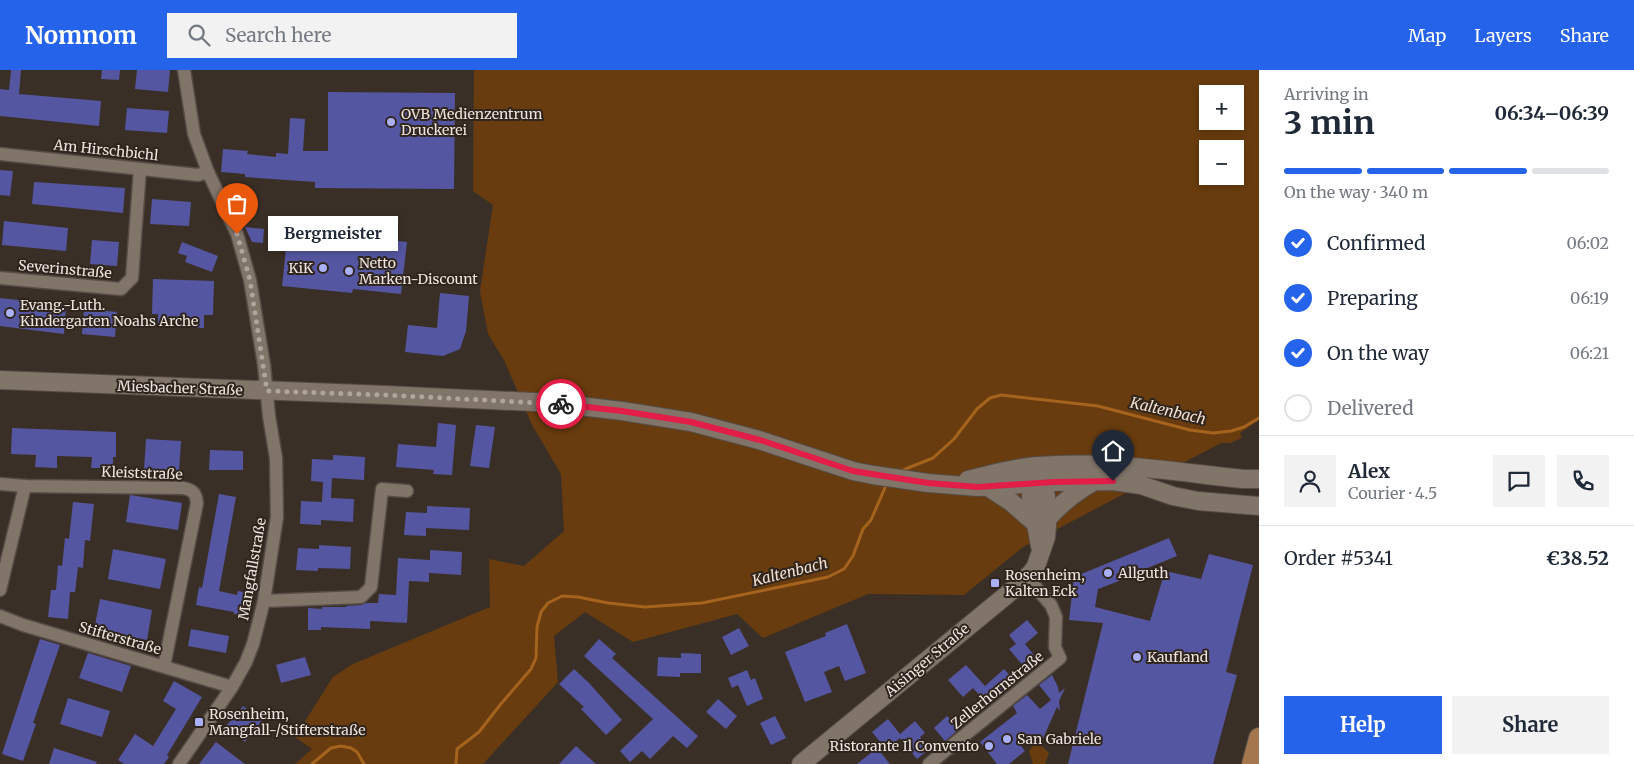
<!DOCTYPE html>
<html lang="en">
<head>
<meta charset="utf-8">
<style>
  body { margin:0; font-family:Merriweather,serif; background:#f2f2f3; color:#1f2937; height:100vh; display:flex; flex-direction:column; font-size:19px; white-space:nowrap }
  * { box-sizing:border-box; margin:0 }
  p { font-size:16px; color:#747a83 }
  .icon { flex:none; width:28px; height:28px; fill:none; stroke:currentColor; stroke-width:2; stroke-linecap:round; stroke-linejoin:round }
  .map { position:relative; flex:1; overflow:hidden }
  .details { display:flex; flex-direction:column; background:#fff; width:375px }
  .details>* { flex:none }
  .tools { position:absolute; left:1199px; top:15px; display:grid; gap:10px }
  .tools a { display:grid; place-items:center; width:45px; height:45px; border-radius:0px; background:#fff; box-shadow:0 2px 8px #0003; font-size:25px }
  .pin { position:absolute; display:grid; place-items:center; width:42px; height:42px; color:#fff; margin:-51px -21px; border-radius:50% 50% 50% 0; rotate:-45deg; box-shadow:0 0 5px #0007 }
  .pin .icon { rotate:45deg }
  .courier { position:absolute; display:grid; place-items:center; width:50px; height:50px; margin:-25px; border:4px solid #e11d48; border-radius:50%; background:#fff; color:#222; box-shadow:0 1px 6px #0007 }
  .bubble { position:absolute; height:35px; border-radius:0px; background:#fff; box-shadow:0 2px 8px #0003; font-size:16px; font-weight:700; line-height:35px; text-align:center }
  .head em { font-style:normal; font-weight:700 }
  .head div { display:flex; flex-direction:column-reverse }
  .head { display:flex; align-items:center; justify-content:space-between; height:85px; padding:0 25px }
  h1 { font-size:32px; font-weight:700; line-height:38px }
  .bar { display:grid; grid-template-columns:repeat(4,1fr); gap:8px 5px; align-content:center; height:60px; padding:0 25px }
  .bar i { height:6px; border-radius:4px; background:#e0e1e3 }
  .bar .current { background:#2563eb }
  .bar p { grid-column:span 4 }
  .line { display:flex; align-items:center; gap:12px; padding:0 25px; border-top:1px solid #e0e1e3 }
  .line div { flex:1 }
  .round { display:grid; place-items:center; flex:none; width:52px; height:52px; border-radius:0px; background:#f2f2f3 }
  ol { padding:0 25px; list-style:none }
  li { display:flex; align-items:center; gap:15px; height:55px }
  li p { margin-inline-start:auto }
  li .icon { padding:5px; border-radius:50%; background:#2563eb; color:#fff; stroke-width:4 }
  li:last-child { color:#747a83 }
  li i { width:28px; height:28px; border:2px solid #e0e1e3; border-radius:50% }
  .action { display:flex; gap:10px; margin-top:auto; padding:10px 25px }
  .action a { flex:1; height:58px; border-radius:0px; background:#2563eb; color:#fff; font-size:20px; font-weight:700; line-height:58px; text-align:center }
  .action a+a { background:#f2f2f3; color:#1f2937 }
  header { display:flex; align-items:center; gap:30px; box-sizing:border-box; height:70px; padding:0 25px; background:#2563eb; color:#fff }
  header strong { font-size:24px }
  nav { display:flex; gap:28px; margin-inline-start:auto; font-size:18px }
  .search { width:350px; height:45px; background:#f2f2f3; display:flex; align-items:center; gap:12px; box-sizing:border-box; padding:0 18px; border-radius:0px; color:#747a83; font-size:19px }
  main { display:flex; flex:1; min-height:0 }
  .map>svg:first-child { display:block }
  .green { fill:#683c0e; fill-rule:evenodd }
  .lines { fill:none; stroke-linecap:round; stroke-linejoin:round }
  .stream { stroke:#a6631e; stroke-width:3 }
  .building { fill:#5556a1 }
  .minor-casing { stroke:#564c45; stroke-width:15 }
  .secondary-casing { stroke:#564c45; stroke-width:20 }
  .primary-casing { stroke:#564c45; stroke-width:22 }
  .minor { stroke:#817469; stroke-width:12 }
  .secondary { stroke:#817469; stroke-width:18 }
  .primary { stroke:#a4774e; stroke-width:20 }
  .done { stroke:#aea59e; stroke-width:5; stroke-dasharray:0 9 }
  .route { stroke:#e11d48; stroke-width:6 }
  .poi-dot { fill:#aab0fb; stroke:#30251d; stroke-width:2 }
  .labels { text-anchor:middle; stroke-width:4; stroke-linejoin:round; paint-order:stroke }
  .poi-label { font-size:14px; fill:#ece4df; stroke:#30251d; text-anchor:start }
  .street-label { font-size:14px; fill:#ece4df; stroke:#30251d }
  .water-label { font-size:15px; font-style:italic; fill:#f1dece; stroke:#30251d }
</style>
</head>
<body>
<header>
<strong>Nomnom</strong>
<div class="search"><svg class="icon" aria-label="search" viewBox="0 0 24 24"><circle cx="10" cy="10" r="6"/><path d="M15 15l6 6"/></svg>Search here</div>
<nav><a>Map</a><a>Layers</a><a>Share</a></nav>
</header>
<main>
<div class="map">
<svg width="1259" height="694" viewBox="0 0 1259 694">
  <rect width="100%" height="100%" fill="#3a2f26"/>
  <g class="green">
    <path d="M474,0H1259V350L1240,363L1242,368L1230,373H1221L1023,477L964,525L868,524L763,568L737,544L633,572L585,542L554,566L558,612L483,694H295L312,679L295,667L333,607L353,594L490,537L489,489L524,496L564,461L561,404L532,355L504,290L488,264L480,221L493,135L473,121ZM1208,24H1235V51H1208ZM1208,79H1235V106H1208Z"/>
    <path d="M1034,675L1043,677L1049,683L1045,694H1033L1029,681Z"/>
  </g>
  <g class="lines">
    <g class="stream">
      <path d="M898,402L933,388L954,369L977,339L990,328L1001,325L1098,336L1190,360L1213,363L1231,361L1244,357L1259,348"/>
      <path d="M312,694L331,678L341,676L351,678L357,682L364,694"/>
      <path d="M456,694L457,679L479,662L500,635L531,599L536,588L537,557L541,542L548,533L562,526L578,527L608,533L645,537L702,533L828,507L844,499L853,486L863,459L871,450L887,413"/>
    </g>
  </g>
  <g class="building">
    <path d="M11,0H21L19,24L101,31L99,56L0,46V19L9,20Z"/>
    <path d="M102,0H120L119,10L101,9Z"/>
    <path d="M137,0H170L168,22L135,19Z"/>
    <path d="M328,22L455,23L454,119L315,118V112L245,107V104L221,102L223,79L248,81L247,84L276,87V83L288,84L290,48L305,49L303,81H328Z"/>
    <path d="M127,38L169,41L167,63L125,60Z"/>
    <path d="M0,100L13,101L10,126L0,125Z"/>
    <path d="M34,112L125,118L123,143L32,134Z"/>
    <path d="M152,129L191,132L189,156L150,154Z"/>
    <path d="M4,151L68,158L66,181L2,175Z"/>
    <path d="M245,157L264,159L263,173L252,172Z"/>
    <path d="M288,160L407,172L401,224L353,219L352,223L282,216Z"/>
    <path d="M92,170L119,172L117,196L90,194Z"/>
    <path d="M182,172L218,186L212,202L185,192L187,186L178,183Z"/>
    <path d="M153,209L214,211L213,245H204V258L158,256V244H152Z"/>
    <path d="M440,223L469,226L466,261L460,279L443,286L405,282L408,255L437,258Z"/>
    <path d="M0,228L66,235L64,264L0,256Z"/>
    <path d="M84,239L117,242L115,267L82,264Z"/>
    <path d="M438,353L456,355L452,405L433,404L434,400L396,397L398,374L436,377Z"/>
    <path d="M476,355L495,357L489,398L470,396Z"/>
    <path d="M12,358L116,362V387H113V398H91L92,387L57,386V398L35,397L36,385L11,384Z"/>
    <path d="M146,369L181,371L179,402L144,400Z"/>
    <path d="M210,380L243,381V400H209Z"/>
    <path d="M333,385L365,387L364,410L332,408L331,428L354,429L353,452L321,450V455L300,454L301,431L322,432L323,412L311,411L312,389L333,390Z"/>
    <path d="M219,424L236,427L219,521L237,525L238,521L249,523L245,546L234,544V542L196,535L199,517L202,518Z"/>
    <path d="M130,425L182,433L178,460L126,452Z"/>
    <path d="M73,432L94,434L90,471L85,470L83,498L78,497L75,522H70L68,549L48,547L51,520H56L58,495L62,496L65,468L69,469Z"/>
    <path d="M427,436L470,438L469,460L426,458V466L404,465L406,442L427,443Z"/>
    <path d="M1169,468L1177,486L1140,501L1137,495L1116,504L1119,511L1098,519L1095,537L1150,551L1165,501L1201,509L1209,484L1253,495L1226,602L1237,605L1213,694H1068L1103,553L1069,550L1074,507Z"/>
    <path d="M319,475L351,477L350,499L318,498V501L296,500L298,478L319,479Z"/>
    <path d="M113,479L166,489L160,519L108,509Z"/>
    <path d="M430,480L462,482L461,505L429,503V512L409,511L407,553L370,551V559L321,557V560H308V538L322,539V537H346V536L361,535L366,533H378L379,524L396,525L398,488L430,490Z"/>
    <path d="M100,529L152,540L147,570L94,560Z"/>
    <path d="M1027,550L1038,563L1025,574L1037,589L1025,598L1009,579L1016,574L1009,565Z"/>
    <path d="M847,554L866,603L845,611L839,596L824,602L832,622L805,632L785,582L826,566L825,563Z"/>
    <path d="M739,558L749,576L731,585L722,567Z"/>
    <path d="M191,559L229,566L226,583L188,576Z"/>
    <path d="M40,569L60,575L33,653L36,654L23,691L2,684Z"/>
    <path d="M599,569L616,584L612,588L698,666L687,678L673,666L650,689L642,681L630,692L620,681L653,649L584,586Z"/>
    <path d="M88,583L131,596L122,622L79,608Z"/>
    <path d="M681,583L701,584V603H680V607L657,606L658,587L681,588Z"/>
    <path d="M305,587L311,605L281,613L276,595Z"/>
    <path d="M966,595L985,616L1004,599L1015,611L1003,622L998,616L983,629L973,618L963,627L948,610Z"/>
    <path d="M574,599L589,613L622,650L606,665L581,639L584,637L559,614Z"/>
    <path d="M747,600L751,610L755,608L763,629L747,636L738,615L732,618L728,608Z"/>
    <path d="M1052,605L1058,617L1059,623L1065,618L1059,631L1060,641L1057,637L1041,673L1034,665L1021,676L1025,681L1009,694H997L980,672L1017,643L1013,636L1027,625L1040,639L1051,630L1039,615Z"/>
    <path d="M174,611L202,627L167,685L169,687L164,694H124L118,690L135,664L153,676L176,639L163,631Z"/>
    <path d="M68,628L110,641L102,667L60,654Z"/>
    <path d="M718,629L737,646L726,659L706,642Z"/>
    <path d="M243,636L262,651L245,672L226,656Z"/>
    <path d="M775,646L786,668L771,675L760,653Z"/>
    <path d="M947,646L959,659L945,671L934,658Z"/>
    <path d="M888,649L900,664L915,651L925,663L920,667L929,679L917,689L900,668L886,679L872,662Z"/>
    <path d="M216,672L245,694H199Z"/>
    <path d="M576,676L596,694H559Z"/>
    <path d="M54,678L97,692L96,694H49Z"/>
    <path d="M877,678L890,694H857Z"/>
  </g>
  <g class="lines">
    <defs>
      <g id="minor">
        <path d="M0,84L198,105L208,102"/>
        <path d="M0,208L121,219L132,208L140,99"/>
        <path d="M0,414L25,416L183,418C193,420 196,423 197,433L164,596"/>
        <path d="M0,520L25,416"/>
        <path d="M264,531L361,527L371,517L382,419L407,421"/>
        <path d="M0,546L23,555L232,617"/>
        <path d="M179,694L232,617L246,592L253,574L264,531L277,447L276,388L269,346L264,295L250,210L237,164L208,102L194,64L184,0"/>
        <path d="M929,694L1060,588L1055,577L1056,547L1051,535L1027,507"/>
      </g>
      <g id="secondary">
        <path d="M0,310L386,325L554,333L622,341L691,352L759,370L853,401L873,405L928,413L978,417L1054,412L1113,411L1141,415L1173,426L1198,431L1259,436"/>
        <path d="M1034,404L1031,427L1040,476"/>
        <path d="M968,410C991,404 1014,398 1038,396C1107,390 1175,402 1243,409H1259"/>
        <path d="M988,417L1011,432L1035,453"/>
        <path d="M1048,448C1062,432 1077,421 1095,411"/>
        <path d="M801,694L1020,514L1032,502L1036,496L1046,467L1047,455L1046,426L1036,396"/>
      </g>
      <path id="primary" d="M1252,694L1259,668"/>
    </defs>
    <use href="#minor" class="minor-casing"/>
    <use href="#secondary" class="secondary-casing"/>
    <use href="#primary" class="primary-casing"/>
    <use href="#minor" class="minor"/>
    <use href="#secondary" class="secondary"/>
    <use href="#primary" class="primary"/>
  </g>
  <g class="lines">
    <path class="done" d="M237,164L250,210L267,321L386,325L561,334"/>
    <path class="route" d="M561,334L622,341L691,352L760,370L853,401L928,413L978,417L1054,412L1113,411"/>
  </g>
  <g class="poi-dot">
    <circle cx="391" cy="52" r="5"/>
    <circle cx="323" cy="198" r="5"/>
    <circle cx="349" cy="201" r="5"/>
    <circle cx="10" cy="243" r="5"/>
    <circle cx="1108" cy="503" r="5"/>
    <rect x="990" y="508" width="10" height="10" rx="2.5"/>
    <circle cx="1137" cy="587" r="5"/>
    <rect x="194" y="647" width="10" height="10" rx="2.5"/>
    <circle cx="1007" cy="669" r="5"/>
    <circle cx="989" cy="676" r="5"/>
  </g>
  <g class="labels">
    <g class="poi-label">
      <text x="401" y="49">OVB Medienzentrum<tspan x="401" dy="16">Druckerei</tspan></text>
      <text x="359" y="198">Netto<tspan x="359" dy="16">Marken-Discount</tspan></text>
      <text x="313" y="203" text-anchor="end">KiK</text>
      <text x="20" y="240">Evang.-Luth.<tspan x="20" dy="16">Kindergarten Noahs Arche</tspan></text>
      <text x="1118" y="508">Allguth</text>
      <text x="1005" y="510">Rosenheim,<tspan x="1005" dy="16">Kalten Eck</tspan></text>
      <text x="1147" y="592">Kaufland</text>
      <text x="209" y="649">Rosenheim,<tspan x="209" dy="16">Mangfall-/Stifterstraße</tspan></text>
      <text x="1017" y="674">San Gabriele</text>
      <text x="979" y="681" text-anchor="end">Ristorante Il Convento</text>
    </g>
    <g class="street-label">
      <text transform="translate(106 80) rotate(6)" y="5">Am Hirschbichl</text>
      <text transform="translate(65 199) rotate(5)" y="5">Severinstraße</text>
      <text transform="translate(180 318) rotate(2)" y="5">Miesbacher Straße</text>
      <text transform="translate(142 403) rotate(2)" y="5">Kleiststraße</text>
      <text transform="translate(252 499) rotate(-80)" y="5">Mangfallstraße</text>
      <text transform="translate(120 568) rotate(16)" y="5">Stifterstraße</text>
      <text transform="translate(927 590) rotate(-40)" y="5">Aisinger Straße</text>
      <text transform="translate(997 620) rotate(-39)" y="5">Zellerhornstraße</text>
    </g>
    <g class="water-label">
      <text transform="translate(1168 341) rotate(13)" y="5">Kaltenbach</text>
      <text transform="translate(790 502) rotate(-14)" y="5">Kaltenbach</text>
    </g>
  </g>
</svg>
<div class="tools">
<a>+</a>
<a>−</a>
</div>
<div class="pin" style="left:237px;top:164px;background:#ea580c"><svg class="icon" aria-label="bag" viewBox="0 0 24 24"><path d="M5 8h14l-1 12H6zM9 8a3 3 0 0 1 6 0"/></svg></div>
<div class="pin" style="left:1113px;top:411px;background:#1f2937"><svg class="icon" aria-label="home" viewBox="0 0 24 24"><path d="M3 11l9-7 9 7M6 9v11h12V9"/></svg></div>
<div class="courier" style="left:561px;top:334px"><svg class="icon" aria-label="bike" viewBox="0 0 24 24"><circle cx="6" cy="16" r="4"/><circle cx="18" cy="16" r="4"/><path d="M6 16l4-8h5l3 8M10 8l3 8H6M13 5h3"/></svg></div>
<div class="bubble" style="left:268px;top:146px;width:130px">Bergmeister</div>
</div>
<section class="details">
<div class="head"><div><h1>3 min</h1><p>Arriving in</p></div><em>06:34–06:39</em></div>
<div class="bar"><i class="current"></i><i class="current"></i><i class="current"></i><i></i><p>On the way · 340 m</p></div>
<ol>
<li><svg class="icon" aria-label="check" viewBox="0 0 24 24"><path d="M5 12l5 5 9-10"/></svg>Confirmed<p>06:02</p></li>
<li><svg class="icon" aria-label="check" viewBox="0 0 24 24"><path d="M5 12l5 5 9-10"/></svg>Preparing<p>06:19</p></li>
<li><svg class="icon" aria-label="check" viewBox="0 0 24 24"><path d="M5 12l5 5 9-10"/></svg>On the way<p>06:21</p></li>
<li><i></i>Delivered</li>
</ol>
<div class="line" style="height:90px"><a class="round"><svg class="icon" aria-label="person" viewBox="0 0 24 24"><circle cx="12" cy="8" r="4"/><path d="M4 21q1-7 8-7t8 7"/></svg></a><div><b>Alex</b><p>Courier · 4.5</p></div><a class="round"><svg class="icon" aria-label="chat" viewBox="0 0 24 24"><path d="M4 5h16v11H9l-5 4z"/></svg></a><a class="round"><svg class="icon" aria-label="phone" viewBox="0 0 24 24"><path d="M5 4h4l2 5-3 2q2 4 5 5l2-3 5 2v4C11 20 4 13 5 4z"/></svg></a></div>
<div class="line" style="height:65px"><div>Order #5341</div><b>€38.52</b></div>
<div class="action"><a>Help</a><a>Share</a></div>
</section>
</main>
</body>
</html>
